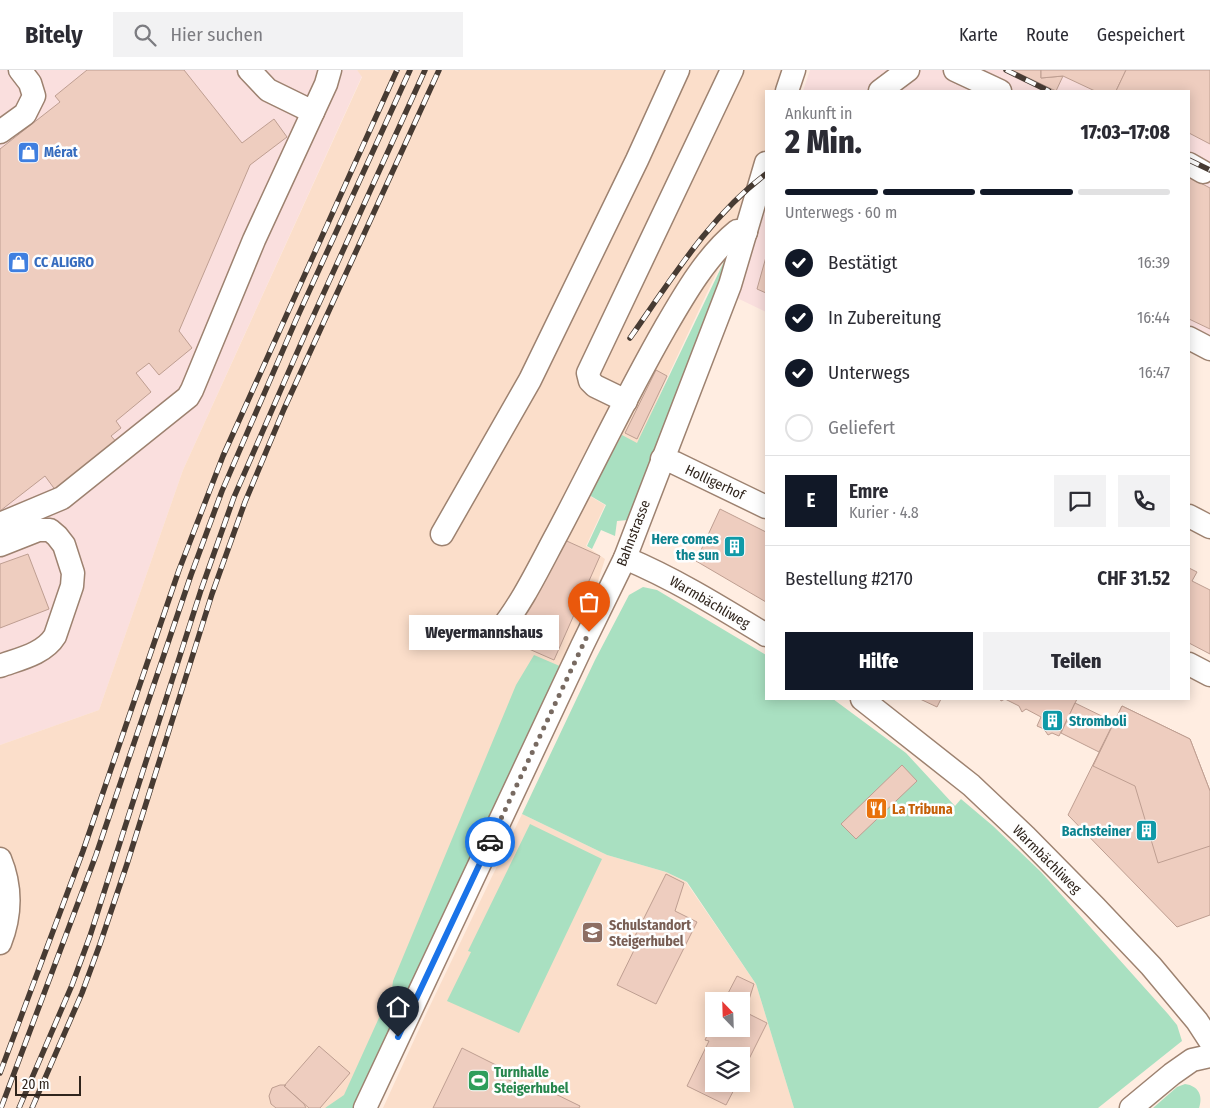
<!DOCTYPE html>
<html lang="de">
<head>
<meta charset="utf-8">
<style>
  body { margin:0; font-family:"Fira Sans Condensed",sans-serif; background:#f2f2f3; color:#2b2b33; height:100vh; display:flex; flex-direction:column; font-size:19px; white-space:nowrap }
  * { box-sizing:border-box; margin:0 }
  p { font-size:16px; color:#7c7c81 }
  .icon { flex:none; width:28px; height:28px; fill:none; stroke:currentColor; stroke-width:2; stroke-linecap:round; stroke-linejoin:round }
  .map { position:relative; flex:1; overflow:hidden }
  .sheet { position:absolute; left:765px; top:20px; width:425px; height:610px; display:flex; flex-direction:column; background:#fff; border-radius:0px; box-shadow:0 2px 12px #0003 }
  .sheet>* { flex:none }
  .needle { width:32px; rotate:337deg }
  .fabs { position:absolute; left:705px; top:922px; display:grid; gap:10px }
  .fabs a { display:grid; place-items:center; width:45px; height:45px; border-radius:0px; background:#fff; box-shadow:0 2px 12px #0003; font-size:25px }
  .scale { position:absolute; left:15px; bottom:12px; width:66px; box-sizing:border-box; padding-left:5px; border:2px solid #2f241c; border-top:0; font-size:14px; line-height:18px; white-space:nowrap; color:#2f241c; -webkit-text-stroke:4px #fefefe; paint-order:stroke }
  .pin { position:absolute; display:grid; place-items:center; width:42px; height:42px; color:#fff; margin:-51px -21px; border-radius:50% 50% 50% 0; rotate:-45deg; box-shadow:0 0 5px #0007 }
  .pin .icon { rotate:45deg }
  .courier { position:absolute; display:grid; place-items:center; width:50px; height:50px; margin:-25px; border:4px solid #1a73e8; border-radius:50%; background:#fff; color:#222; box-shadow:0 1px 6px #0007 }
  .bubble { position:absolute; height:35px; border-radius:0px; background:#fff; box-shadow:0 2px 12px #0003; font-size:16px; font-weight:800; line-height:35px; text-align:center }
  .headline em { font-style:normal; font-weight:800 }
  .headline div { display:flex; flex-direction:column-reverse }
  .headline { display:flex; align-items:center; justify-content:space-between; height:85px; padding:0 20px }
  h1 { font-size:32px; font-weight:800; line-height:38px }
  .bar { display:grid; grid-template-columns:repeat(4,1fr); gap:8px 5px; align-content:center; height:60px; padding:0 20px }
  .bar i { height:6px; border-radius:4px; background:#e1e1e2 }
  .bar .selected { background:#111827 }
  .bar p { grid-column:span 4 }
  .line { display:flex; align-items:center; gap:12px; padding:0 20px; border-top:1px solid #e1e1e2 }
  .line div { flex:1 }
  .round { display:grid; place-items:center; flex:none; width:52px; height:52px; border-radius:0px; background:#f2f2f3 }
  ol { padding:0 20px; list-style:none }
  li { display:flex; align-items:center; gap:15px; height:55px }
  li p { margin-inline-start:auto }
  li .icon { padding:5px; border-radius:50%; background:#111827; color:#fff; stroke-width:4 }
  li:last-child { color:#7c7c81 }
  li i { width:28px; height:28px; border:2px solid #e1e1e2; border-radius:50% }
  .action { display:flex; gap:10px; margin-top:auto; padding:10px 20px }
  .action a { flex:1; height:58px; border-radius:0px; background:#111827; color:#fff; font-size:20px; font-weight:800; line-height:58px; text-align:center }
  .action a+a { background:#f2f2f3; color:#2b2b33 }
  header { display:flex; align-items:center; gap:30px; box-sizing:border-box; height:70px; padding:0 25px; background:#fff; border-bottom:1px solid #e1e1e2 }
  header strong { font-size:24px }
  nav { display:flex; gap:28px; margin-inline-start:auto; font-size:18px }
  .search { width:350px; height:45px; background:#f2f2f3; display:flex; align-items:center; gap:12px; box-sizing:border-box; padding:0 18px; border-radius:0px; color:#7c7c81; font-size:19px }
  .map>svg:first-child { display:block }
  .commercial { fill:#fadfde }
  .built { fill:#fbdeca; fill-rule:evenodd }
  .green { fill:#a9e0c1 }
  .building { fill:#eecdbf; stroke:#be9e91 }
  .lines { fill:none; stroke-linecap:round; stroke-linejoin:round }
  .minor-casing { stroke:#9d8270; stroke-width:25 }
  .minor { stroke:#fff; stroke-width:22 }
  .rail-casing { stroke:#473b33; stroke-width:5.5 }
  .rail { stroke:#fefefe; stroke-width:4; stroke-dasharray:11; stroke-linecap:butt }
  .done { stroke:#786a61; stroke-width:5; stroke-dasharray:0 9 }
  .route { stroke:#1a73e8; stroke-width:6 }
  .labels { text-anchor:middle; stroke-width:5; stroke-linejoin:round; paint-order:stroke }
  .shop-label { font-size:14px; font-weight:bold; fill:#366cbe; stroke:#fefefe; text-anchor:start }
  .street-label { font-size:14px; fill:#2f241c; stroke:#fefefe }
  .culture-label { font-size:14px; font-weight:bold; fill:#0d838f; stroke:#fefefe; text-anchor:end }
  .food-label { font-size:14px; font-weight:bold; fill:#c56008; stroke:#fefefe; text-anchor:start }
  .education-label { font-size:14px; font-weight:bold; fill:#785e54; stroke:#fefefe; text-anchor:start }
  .leisure-label { font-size:14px; font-weight:bold; fill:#27864d; stroke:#fefefe; text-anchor:start }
</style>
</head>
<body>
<header>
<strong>Bitely</strong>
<div class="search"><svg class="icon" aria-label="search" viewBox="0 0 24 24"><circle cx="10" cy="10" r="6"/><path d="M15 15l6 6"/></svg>Hier suchen</div>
<nav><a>Karte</a><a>Route</a><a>Gespeichert</a></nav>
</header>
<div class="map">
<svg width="1210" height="1038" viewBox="0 0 1210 1038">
  <rect width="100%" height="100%" fill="#ffede1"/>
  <g class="commercial">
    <path d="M0,0H357L362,6L183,400L99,640L0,675Z"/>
    <path d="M810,0H1210V291L1189,280V21H803Z"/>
    <path d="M766,137V242L735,227Z"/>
  </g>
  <g class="built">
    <path d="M357,0H794L787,21H766V93L729,181L722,191L668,306L638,374L588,425L605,435L586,476L605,489L570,600L350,1038H0V675L99,640L183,400L362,7Z"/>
    <path d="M522,744L607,785L666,802L686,812L756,914L794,1038H383L426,944ZM714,931H741V959H714ZM714,986H741V1014H714Z"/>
  </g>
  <g class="green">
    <path d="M729,181L731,182L628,450L617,451L615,466L601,460L592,479L587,476L606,435L589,425L622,365L637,373Z"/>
    <path d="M643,517L657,520L766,585V629H833L906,683L955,736L961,729L993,756L1041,802L1168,944L1177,955L1182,971L1098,1038H794L756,914L687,812L666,802L607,785L522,744L595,590L629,525Z"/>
    <path d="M534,585L562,597L360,1038H325L344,1025L392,919L393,911L516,615Z"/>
    <path d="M530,754L602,789L519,963L447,931L471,882L468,881Z"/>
    <path d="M1185,1014C1199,1016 1203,1026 1199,1038H1153L1177,1017Z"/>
  </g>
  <g class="building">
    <path d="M87,0H184L242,73L274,49L287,67L250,95L179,261L192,278L159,305L149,293L136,303L151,322L116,351L121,358L111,366L120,376L56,421L45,406L0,441V79L60,32L55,26Z"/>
    <path d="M1012,0H1041V8L1063,6L1056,21Z"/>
    <path d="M1041,0H1126L1116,21H1095L1063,6L1041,8Z"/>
    <path d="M1126,0H1210V74L1189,63V21H1116Z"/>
    <path d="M1189,107L1210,118V259L1189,249Z"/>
    <path d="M766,187V223L757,219Z"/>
    <path d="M656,300L667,306L637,369L625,363Z"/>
    <path d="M720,439L766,462V532L696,491Z"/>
    <path d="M560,468L600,486L554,590L513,572Z"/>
    <path d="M28,484L49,539L0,558V494Z"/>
    <path d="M1189,498L1197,502L1192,511L1210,520V584L1189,573Z"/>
    <path d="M920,629H941L937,637Z"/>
    <path d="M1000,629H1077L1059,666L1052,663L1048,665L1044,659L1037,656L1041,647L1026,639L1022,642L1019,636L1005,629L1001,631Z"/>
    <path d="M1075,633L1114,652L1099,682L1061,663Z"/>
    <path d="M1122,636L1190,669L1210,721V845L1177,857L1068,745Z"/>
    <path d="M1122,636L1190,669L1210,721V776L1158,793L1135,716L1093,696Z"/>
    <path d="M902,695L917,711L856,769L841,754Z"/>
    <path d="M666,804L684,813L675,841L697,852L656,934L617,915L639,870L634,868Z"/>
    <path d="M737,906L754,914L745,942L767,953L741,1005V986H714V1014H737L726,1035L687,1016L709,971L705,970L714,951V959H741V931H724Z"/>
    <path d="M319,976L350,1003L320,1038H309L284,1016Z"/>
    <path d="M462,978L508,1001L505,1008L527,1019L531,1012L580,1036L579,1038H433Z"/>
    <path d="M280,1015H286L284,1016L304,1034L306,1038H276L271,1034L269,1026L272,1018Z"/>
  </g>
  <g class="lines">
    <defs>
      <g id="minor">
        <path d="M249,0L268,20L313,42"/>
        <path d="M955,0L1000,21"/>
        <path d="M787,21L794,0"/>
        <path d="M880,21L908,0"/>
        <path d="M0,62L25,44L34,26L30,13L20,0"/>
        <path d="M1189,94L1203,102"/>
        <path d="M1189,268L1210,279"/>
        <path d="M626,331L595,316L590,311L588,303L732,0"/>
        <path d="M662,389L675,393L766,437"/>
        <path d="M1189,446L1210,457"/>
        <path d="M0,454L62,428L188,327L192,320L254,170L326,14L330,0"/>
        <path d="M442,464L530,310L637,90L678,0"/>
        <path d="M0,475L38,460H50L57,466L64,475L73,503L72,516L55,566C44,584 19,589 0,596"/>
        <path d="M625,488C675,509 720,537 766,565"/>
        <path d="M498,563C523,532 539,497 558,462C594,394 627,324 665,258C684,225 707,185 737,161L746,162"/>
        <path d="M1189,594L1210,605"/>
        <path d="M862,629L971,715L1025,766L1095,837L1151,896L1197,951L1210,971"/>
        <path d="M0,789C12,818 11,845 0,873"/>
        <path d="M365,1038L582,576L625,488L730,215L766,93"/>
        <path d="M1131,1038L1172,1004L1192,990L1210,986"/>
      </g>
    </defs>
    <use href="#minor" class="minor-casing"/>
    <use href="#minor" class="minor"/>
    <defs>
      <g id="rail">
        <path d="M1006,0L1049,21"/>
        <path d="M1189,90L1210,100"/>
        <path d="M630,268C671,210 709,147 766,104"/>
        <path d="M0,1003L83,781L179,500L223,386L397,0"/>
        <path d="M1,1038L96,785L191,505L222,421L296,250L410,0"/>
        <path d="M19,1038L72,915L90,866L201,520L234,427L306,262L425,0"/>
        <path d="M32,1038L82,923L100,874L127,794L212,524L245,432L284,339L439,0"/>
      </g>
    </defs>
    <use href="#rail" class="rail-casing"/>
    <use href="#rail" class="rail"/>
  </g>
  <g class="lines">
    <path class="done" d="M490,772L589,562"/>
    <path class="route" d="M398,967L490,772"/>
  </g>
  <defs>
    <symbol id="shop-square" viewBox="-11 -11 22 22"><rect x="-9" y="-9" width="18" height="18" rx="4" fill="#3f7fe0" stroke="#fefefe"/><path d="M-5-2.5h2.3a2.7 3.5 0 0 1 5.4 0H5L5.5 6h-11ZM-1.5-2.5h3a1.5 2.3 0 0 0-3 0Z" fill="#fff"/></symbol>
    <symbol id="building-square" viewBox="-11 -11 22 22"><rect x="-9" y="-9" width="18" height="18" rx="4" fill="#0f9aa8" stroke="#fefefe"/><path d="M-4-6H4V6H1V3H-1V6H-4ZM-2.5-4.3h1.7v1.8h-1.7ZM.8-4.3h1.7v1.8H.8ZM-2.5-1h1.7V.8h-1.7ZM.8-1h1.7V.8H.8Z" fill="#fff"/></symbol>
    <symbol id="restaurant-square" viewBox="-11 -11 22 22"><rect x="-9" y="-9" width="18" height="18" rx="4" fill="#e8710a" stroke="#fefefe"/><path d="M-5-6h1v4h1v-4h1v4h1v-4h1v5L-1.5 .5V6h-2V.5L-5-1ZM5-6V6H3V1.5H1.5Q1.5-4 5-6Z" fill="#fff"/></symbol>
    <symbol id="school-square" viewBox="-11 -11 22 22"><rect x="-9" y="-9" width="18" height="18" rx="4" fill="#8d6e63" stroke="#fefefe"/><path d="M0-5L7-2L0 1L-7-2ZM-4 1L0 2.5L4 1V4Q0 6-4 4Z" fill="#fff"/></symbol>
    <symbol id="stadium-square" viewBox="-11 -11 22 22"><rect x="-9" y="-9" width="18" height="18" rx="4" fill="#2e9e5b" stroke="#fefefe"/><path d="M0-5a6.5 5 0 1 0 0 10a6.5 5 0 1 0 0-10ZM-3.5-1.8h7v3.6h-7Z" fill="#fff"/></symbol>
  </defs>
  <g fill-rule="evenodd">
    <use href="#shop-square" x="16" y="70" width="25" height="25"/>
    <use href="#shop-square" x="6" y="180" width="25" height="25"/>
    <use href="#building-square" x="722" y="464" width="25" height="25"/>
    <use href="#building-square" x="1040" y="638" width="25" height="25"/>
    <use href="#restaurant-square" x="864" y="726" width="25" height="25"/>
    <use href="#building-square" x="1134" y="748" width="25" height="25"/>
    <use href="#school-square" x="580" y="850" width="25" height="25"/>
    <use href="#stadium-square" x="466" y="998" width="25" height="25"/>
  </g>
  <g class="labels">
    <g class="shop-label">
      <text x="44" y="87">Mérat</text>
      <text x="34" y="197">CC ALIGRO</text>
    </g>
    <g class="street-label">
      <text transform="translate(715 412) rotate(25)" y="5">Holligerhof</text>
      <text transform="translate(633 463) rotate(-69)" y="5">Bahnstrasse</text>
      <text transform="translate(710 532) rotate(30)" y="5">Warmbächliweg</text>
      <text transform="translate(1047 789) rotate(45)" y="5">Warmbächliweg</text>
    </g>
    <g class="culture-label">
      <text x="719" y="474">Here comes<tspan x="719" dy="16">the sun</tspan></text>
      <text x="1069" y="656" text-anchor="start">Stromboli</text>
      <text x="1131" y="766">Bachsteiner</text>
    </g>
    <g class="food-label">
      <text x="892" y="744">La Tribuna</text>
    </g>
    <g class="education-label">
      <text x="609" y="860">Schulstandort<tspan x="609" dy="16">Steigerhubel</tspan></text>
    </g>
    <g class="leisure-label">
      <text x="494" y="1007">Turnhalle<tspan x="494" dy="16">Steigerhubel</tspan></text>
    </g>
  </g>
</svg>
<div class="fabs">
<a><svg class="needle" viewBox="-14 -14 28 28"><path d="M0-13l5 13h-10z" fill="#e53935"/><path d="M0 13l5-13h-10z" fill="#7c7c81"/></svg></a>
<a><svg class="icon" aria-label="layers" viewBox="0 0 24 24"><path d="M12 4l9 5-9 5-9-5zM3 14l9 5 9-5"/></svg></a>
</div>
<div class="scale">20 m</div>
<div class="pin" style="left:589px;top:562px;background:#ea580c"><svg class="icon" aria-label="bag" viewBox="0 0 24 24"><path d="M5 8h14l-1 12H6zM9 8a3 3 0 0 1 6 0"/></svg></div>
<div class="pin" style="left:398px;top:967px;background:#1f2937"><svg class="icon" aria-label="home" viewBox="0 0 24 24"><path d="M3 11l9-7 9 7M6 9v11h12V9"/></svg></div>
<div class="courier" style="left:490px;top:772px"><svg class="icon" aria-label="car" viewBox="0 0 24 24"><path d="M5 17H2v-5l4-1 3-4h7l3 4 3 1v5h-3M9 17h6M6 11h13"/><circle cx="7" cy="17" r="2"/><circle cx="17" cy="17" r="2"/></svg></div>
<div class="bubble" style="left:409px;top:545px;width:150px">Weyermannshaus</div>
<section class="sheet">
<div class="headline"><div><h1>2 Min.</h1><p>Ankunft in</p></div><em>17:03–17:08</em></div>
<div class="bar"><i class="selected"></i><i class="selected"></i><i class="selected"></i><i></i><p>Unterwegs · 60 m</p></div>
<ol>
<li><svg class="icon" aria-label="check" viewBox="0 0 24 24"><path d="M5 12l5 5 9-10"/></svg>Bestätigt<p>16:39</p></li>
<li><svg class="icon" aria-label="check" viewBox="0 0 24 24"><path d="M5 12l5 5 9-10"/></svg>In Zubereitung<p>16:44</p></li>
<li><svg class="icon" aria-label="check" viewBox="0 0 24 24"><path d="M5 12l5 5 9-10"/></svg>Unterwegs<p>16:47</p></li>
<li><i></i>Geliefert</li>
</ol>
<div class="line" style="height:90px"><b class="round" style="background:#111827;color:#fff">E</b><div><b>Emre</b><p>Kurier · 4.8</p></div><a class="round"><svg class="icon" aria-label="chat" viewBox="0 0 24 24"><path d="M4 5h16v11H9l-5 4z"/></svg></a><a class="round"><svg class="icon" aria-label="phone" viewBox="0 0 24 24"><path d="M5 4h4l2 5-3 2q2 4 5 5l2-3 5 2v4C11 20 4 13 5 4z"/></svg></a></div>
<div class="line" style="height:65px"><div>Bestellung #2170</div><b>CHF 31.52</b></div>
<div class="action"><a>Hilfe</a><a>Teilen</a></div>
</section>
</div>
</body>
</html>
